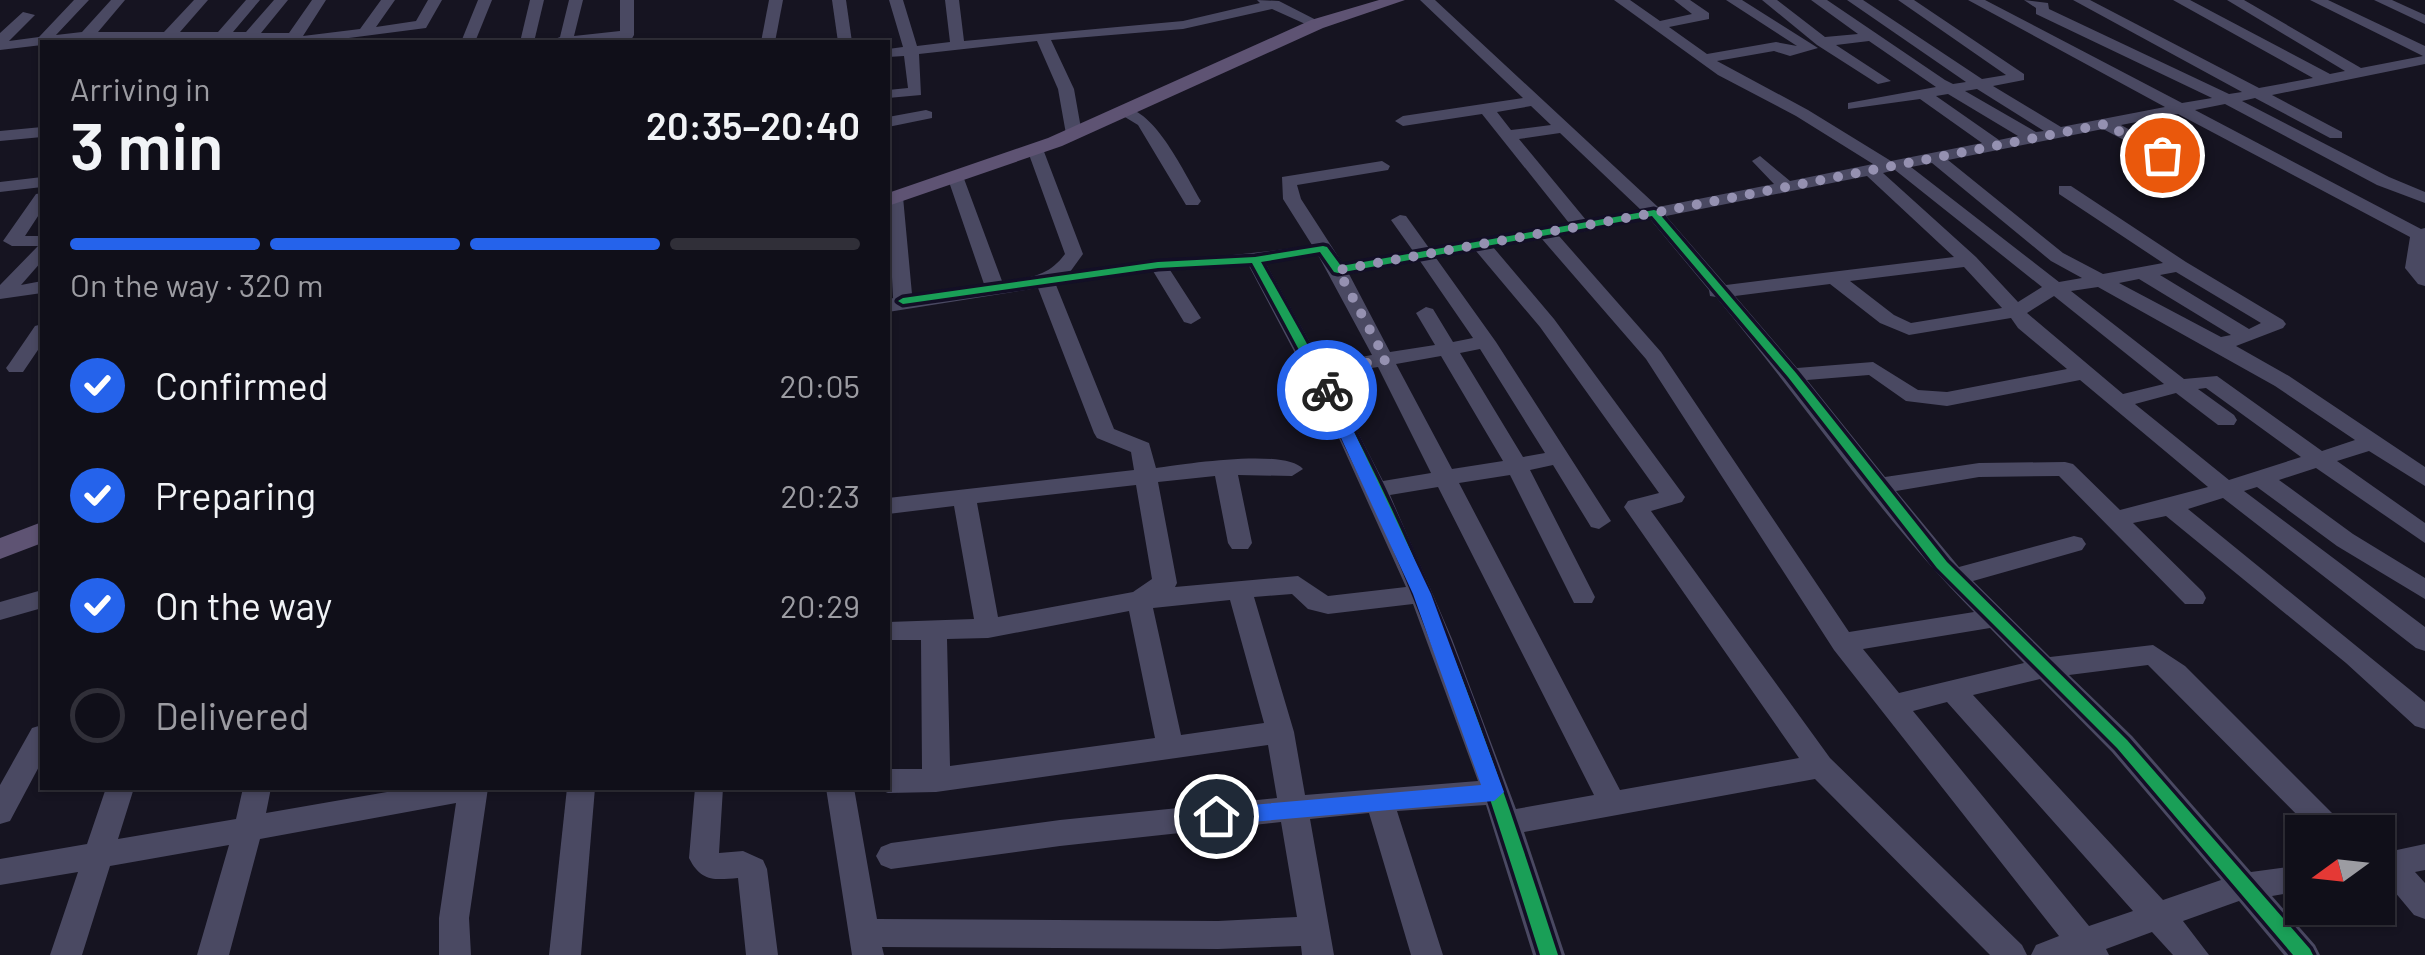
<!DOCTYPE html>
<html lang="en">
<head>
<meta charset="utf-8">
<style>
  body { margin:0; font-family:Barlow,sans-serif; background:#191822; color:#f1f3f6; height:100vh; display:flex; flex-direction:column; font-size:38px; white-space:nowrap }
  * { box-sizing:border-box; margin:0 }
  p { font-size:32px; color:#9c9ca2 }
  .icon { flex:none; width:55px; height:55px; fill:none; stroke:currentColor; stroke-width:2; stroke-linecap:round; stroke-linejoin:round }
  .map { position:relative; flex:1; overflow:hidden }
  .details { position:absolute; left:40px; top:40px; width:850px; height:750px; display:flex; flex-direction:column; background:#100f19; border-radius:0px; box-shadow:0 2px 8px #0004,0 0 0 2px #302f38 }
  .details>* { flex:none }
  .needle { width:65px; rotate:255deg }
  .controls { position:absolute; left:2285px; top:815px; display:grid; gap:20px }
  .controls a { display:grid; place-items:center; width:110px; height:110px; border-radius:0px; background:#100f19; box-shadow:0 2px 8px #0004,0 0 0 2px #302f38; font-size:50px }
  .pin { position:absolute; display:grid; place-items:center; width:85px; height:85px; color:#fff; margin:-42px; border:5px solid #fff; border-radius:50%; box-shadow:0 2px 10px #0007 }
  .courier { position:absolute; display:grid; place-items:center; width:100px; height:100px; margin:-50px; border:8px solid #2563eb; border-radius:50%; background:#fff; color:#222; box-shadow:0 2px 12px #0007 }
  .summary em { font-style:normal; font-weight:600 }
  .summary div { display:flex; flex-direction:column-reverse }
  .summary { display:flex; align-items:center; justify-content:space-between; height:170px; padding:0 30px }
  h1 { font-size:65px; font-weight:600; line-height:75px }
  .bar { display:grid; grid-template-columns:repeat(4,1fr); gap:15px 10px; align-content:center; height:120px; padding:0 30px }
  .bar i { height:12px; border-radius:8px; background:#302f38 }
  .bar .on { background:#2563eb }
  .bar p { grid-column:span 4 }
  ol { padding:0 30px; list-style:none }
  li { display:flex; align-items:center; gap:30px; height:110px }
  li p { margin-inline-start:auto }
  li .icon { padding:10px; border-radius:50%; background:#2563eb; color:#fff; stroke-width:4 }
  li:last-child { color:#9c9ca2 }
  li i { width:55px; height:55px; border:5px solid #302f38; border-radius:50% }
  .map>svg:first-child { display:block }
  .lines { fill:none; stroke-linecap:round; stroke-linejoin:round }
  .minor { fill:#4a4962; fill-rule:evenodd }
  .major { fill:#5e5373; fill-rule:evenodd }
  .cycleway-casing { stroke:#130f26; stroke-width:7 }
  .cycleway { fill:#1a9f57; fill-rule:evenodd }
  .route { fill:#2563eb }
  .done { stroke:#9591b1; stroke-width:10; stroke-dasharray:0 18 }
</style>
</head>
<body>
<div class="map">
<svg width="2425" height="955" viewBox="0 0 2425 955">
  <rect width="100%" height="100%" fill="#161421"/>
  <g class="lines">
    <g class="minor">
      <path d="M74,0H89L56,35L82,32L111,0H125L98,32H164L194,0H208L180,32H218L246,0H260L233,32H246L274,0H288L261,33H289L312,0H326L303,36L360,29L381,0H395L376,27L416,21L428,0H442L426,28L318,42H42V45L0,50V33L23,12L35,15L9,41L39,37Z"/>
      <path d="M478,0H492L475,42H461Z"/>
      <path d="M530,0H544L534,42H520Z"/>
      <path d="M569,0H583L574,36L620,31V0H634V35L630,42H547L560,37Z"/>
      <path d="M769,0H783L775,42H761Z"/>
      <path d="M832,0H846L852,42H838Z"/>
      <path d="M889,0H903L917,46L950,42L945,0H959L964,41L1183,21L1260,3L1257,0L1279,1L1324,24L1312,27L1272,9L1183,29L1051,40L1074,89L1082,134L1074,139L1066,134L1058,89L1037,41L919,54L921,95L888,98V90L908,88L904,56L888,57V49L903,47Z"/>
      <path d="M1420,0H1435L1658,207L1774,184L1752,161L1760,156L1790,181L1873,164L1796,116L1718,75L1614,0H1630L1660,21L1692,14L1674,0H1690L1709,13V19L1669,27L1707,54L1776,42L1797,46L1726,0H1742L1818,48L1790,56L1774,51L1717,61L1808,110L1891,161L1982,143L1920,99L1848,109V103L1936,87L1869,41L1836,45L1891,81L1878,84L1817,45L1762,0H1777L1825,37L1858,34L1811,0H1827L1945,80L1953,84L1966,82L1847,0H1863L1982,79L2006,75L1898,0H1914L2024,74V80L1993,86L2061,127L2165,107L1968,0H1985L2182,103L2212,98L2036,14V8L2024,0L2048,3L2049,9L2229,94L2242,92L2073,0H2090L2259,88L2313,78L2173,0H2190L2330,74L2345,71L2227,0H2244L2361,68L2423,56L2310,0H2328L2425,46V64L2272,95L2342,132V138H2330L2255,98L2242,101L2389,177L2425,192V203L2377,185L2225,104L2195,110L2421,229L2425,228V286L2418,284L2405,268L2410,237L2178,114L2121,125L2196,166L2198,170L2190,175L2103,129L1948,160L2063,253L2103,274L2163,263L2059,194V186H2071L2186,262L2283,320L2286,324L2283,328L2236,346L2289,376L2425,467V486L2369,451L2337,461L2425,523V543L2316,468L2279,480L2353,534L2425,578V599L2337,546L2257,487L2244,491L2425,627V651L2416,648L2223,498L2188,509L2425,702V729L2415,726L2346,663L2166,516L2133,523L2203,592L2206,598L2203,604H2185L2059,476L1979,477L1896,491L1959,567L2074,536L2082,538L2086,544L2082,550L1973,581L2050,657L2153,645L2185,666L2342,823L2346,832H2314L2148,665L2069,675L2132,736L2251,872L2302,865V891L2272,896L2315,945L2320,955H2284L2239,901L2183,921L2209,955H2173L2152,932L2106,949L2109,955H2031L2036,945L2059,936L1834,650L1646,359L1542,239L1493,247L1554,319L1685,497L1682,502L1651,511L1830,758L2022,945L2027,955H1990L1815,779L1524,832L1565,955H1533L1486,805L1397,811L1443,955H1411L1369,813L1310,819L1334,955H1302L1301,946L1218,949L882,947L884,955H852L826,788H854L877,919L1218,921L1297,917L1281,822L1060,846L891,869L881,865L876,856L881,847L891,843L1060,820L1277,798L1268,745L936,792L888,793L878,789L888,788V769H922L921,640H888V622L974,619L954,506L888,514V498L1134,470L1131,452L1097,438L1094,433L1038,288L888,312V300L893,298L888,194L894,192L903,197L912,294L984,284L947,176L955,171L963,176L1002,281C1029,278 1048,277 1065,254L1027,149L1035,144L1043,149L1083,254L1070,272C1151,260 1232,258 1312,245L1283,199L1282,177L1382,161L1390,166L1388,170L1297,185L1301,199L1343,264L1413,251L1391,220L1400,215L1406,216L1429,248L1569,223L1482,114L1403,126L1395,121L1403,116L1523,98ZM1977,89L2044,131L2036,132L1965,91ZM1948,94L2018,136L1999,140L1936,96ZM1531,106L1551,125L1511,130L1497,112ZM1560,133L1641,210L1586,220L1519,139ZM1932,163L2051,261L2082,278L2059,282L1911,167ZM1895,170L2042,287L2018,302L1976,257L1883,173ZM1867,176L1954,257L1726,285L1666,216ZM1650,219L1709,290L1710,296L1716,297C1803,401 1879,516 1974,612L1849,632L1661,352L1559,236ZM1476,251L1540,327L1659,493L1628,501L1624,507L1799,758L1620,790L1459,483L1510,475L1574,603H1592L1595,597L1530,470L1553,465L1591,527L1599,529L1611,521L1496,342L1436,258ZM1318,255L1372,355L1322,364L1266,264ZM1420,261L1473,338L1453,342L1433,309L1426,307L1416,313L1435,345L1390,352L1349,274ZM1249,266L1333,425L1406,587L1328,596L1298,576L1175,587L1177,583L1158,482L1215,476L1228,543L1232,549H1248L1252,543L1238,475L1292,476L1303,469C1285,448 1184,464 1156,468L1149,443L1114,429L1056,285L1153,271L1184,322L1191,324L1201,318L1170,270ZM1964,267L2002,308L1911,323L1894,315L1850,281ZM2176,272L2261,323L2249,329L2160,275ZM2139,279L2231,335L2221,337L2119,283ZM1830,284L1880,323L1909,335L2011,318L2018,328L2067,369L1947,392L1918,390L1873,362L1797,368L1735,296ZM2098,287L2275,386L2355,440L2322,451L2217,376L2184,379L2071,291ZM2054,296L2164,384L2123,394L2027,313ZM1480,349L1545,453L1523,457L1460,353ZM1441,356L1503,461L1452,469L1396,364ZM1378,367L1431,473L1383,481L1328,375ZM1869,375L1906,401L1947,406L2080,380L2208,487L2120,510L2073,464L2065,462L1979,463L1885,477L1807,380ZM2206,388L2301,457L2229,480L2135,404L2176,393L2218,425H2234L2237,420L2234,415L2198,389ZM1136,485L1152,579L1133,592L998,617L977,503ZM1438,487L1594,795L1516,809L1452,639L1390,495ZM1292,594L1308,609L1328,614L1413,604L1478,781L1305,795L1294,732L1254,597ZM1230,600L1264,723L1181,735L1153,608ZM1129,611L1155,738L950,766L947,639L988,638ZM1990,628L2024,663L1899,693L1863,649ZM2040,679L2112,752L2221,880L2163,900L1973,695ZM1947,702L2133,911L2089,926L1913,711Z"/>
      <path d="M2374,0H2392L2425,15V24Z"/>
      <path d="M1120,108C1153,104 1185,175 1201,201L1198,205H1186L1138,125L1120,114Z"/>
      <path d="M926,110L932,112V118L888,127V117Z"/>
      <path d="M42,127V137L0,141V131Z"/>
      <path d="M42,177V187L0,192V182Z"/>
      <path d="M42,193V210L25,236H42V261L21,285L42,281V293L0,299V285L38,246H12L3,241L36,194Z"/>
      <path d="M42,324V344L23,372H9L6,368L9,364L35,326Z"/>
      <path d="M42,590V608L0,620V602Z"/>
      <path d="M42,725V761L10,821L0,824V785L32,728Z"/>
      <path d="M106,788H134L118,839L236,819L243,788H271L266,813L410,788H488L469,918L471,955H439V918L456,803L260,839L229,955H197L229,845L110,866L82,955H50L78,872L0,885V859L87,844Z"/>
      <path d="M567,788H595L581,955H549Z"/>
      <path d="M695,788H723L719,853L743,851L763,860L767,869L778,955H746L738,878C714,880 701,882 689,858Z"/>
      <path d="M2425,844V870L2415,872L2425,883V919L2414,915L2384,879L2378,880V854Z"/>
    </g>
    <g class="major">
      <path d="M1379,0H1405L1323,28L1062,146L888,206V193L1048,138L1311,20Z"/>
      <path d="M42,522V543L0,559V538Z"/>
    </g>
    <defs>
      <path id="cycleway" d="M1654,210L1657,211L1796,373L1947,562L2127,740L2310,949L2313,955H2293L2117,748L1937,568L1788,377L1652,216L1338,273L1334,272L1320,252L1261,262C1315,357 1368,453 1412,554C1468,685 1514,819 1558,955H1540C1497,818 1453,680 1396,548C1353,450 1303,356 1252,263L1158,268L903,304L898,301L903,298L1158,262L1255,257L1323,246L1327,247L1341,266Z"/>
    </defs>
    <use href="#cycleway" class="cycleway-casing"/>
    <use href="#cycleway" class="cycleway"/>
  </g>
  <path class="route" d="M1322,387L1334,390L1431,594L1504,792L1494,801L1216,825L1206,816L1216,808L1481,785L1413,594L1319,390Z"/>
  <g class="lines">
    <path class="done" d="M1327,390L1317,371L1386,360L1338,270L1654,213L2106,124L2162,155"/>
  </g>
</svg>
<div class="controls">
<a><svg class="needle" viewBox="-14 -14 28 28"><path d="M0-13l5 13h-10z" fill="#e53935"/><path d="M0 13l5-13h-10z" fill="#9c9ca2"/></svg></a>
</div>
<div class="pin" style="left:2162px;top:155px;background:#ea580c"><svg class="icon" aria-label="bag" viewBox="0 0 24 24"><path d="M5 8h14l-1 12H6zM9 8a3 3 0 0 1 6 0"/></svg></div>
<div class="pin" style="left:1216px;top:816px;background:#1f2937"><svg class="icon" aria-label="home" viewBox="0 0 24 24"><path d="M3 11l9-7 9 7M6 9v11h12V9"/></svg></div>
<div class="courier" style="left:1327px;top:390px"><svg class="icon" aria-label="bike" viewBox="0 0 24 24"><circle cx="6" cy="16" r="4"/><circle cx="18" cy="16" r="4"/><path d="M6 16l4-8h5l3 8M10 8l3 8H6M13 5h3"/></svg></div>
<section class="details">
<div class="summary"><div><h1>3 min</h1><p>Arriving in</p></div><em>20:35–20:40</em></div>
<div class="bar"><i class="on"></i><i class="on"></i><i class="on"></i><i></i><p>On the way · 320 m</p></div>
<ol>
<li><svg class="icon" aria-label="check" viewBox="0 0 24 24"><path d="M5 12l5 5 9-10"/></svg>Confirmed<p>20:05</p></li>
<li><svg class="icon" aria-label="check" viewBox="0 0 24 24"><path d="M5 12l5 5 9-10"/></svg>Preparing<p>20:23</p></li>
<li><svg class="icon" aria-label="check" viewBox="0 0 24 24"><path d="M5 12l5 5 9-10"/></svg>On the way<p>20:29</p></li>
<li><i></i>Delivered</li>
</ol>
</section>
</div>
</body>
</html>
